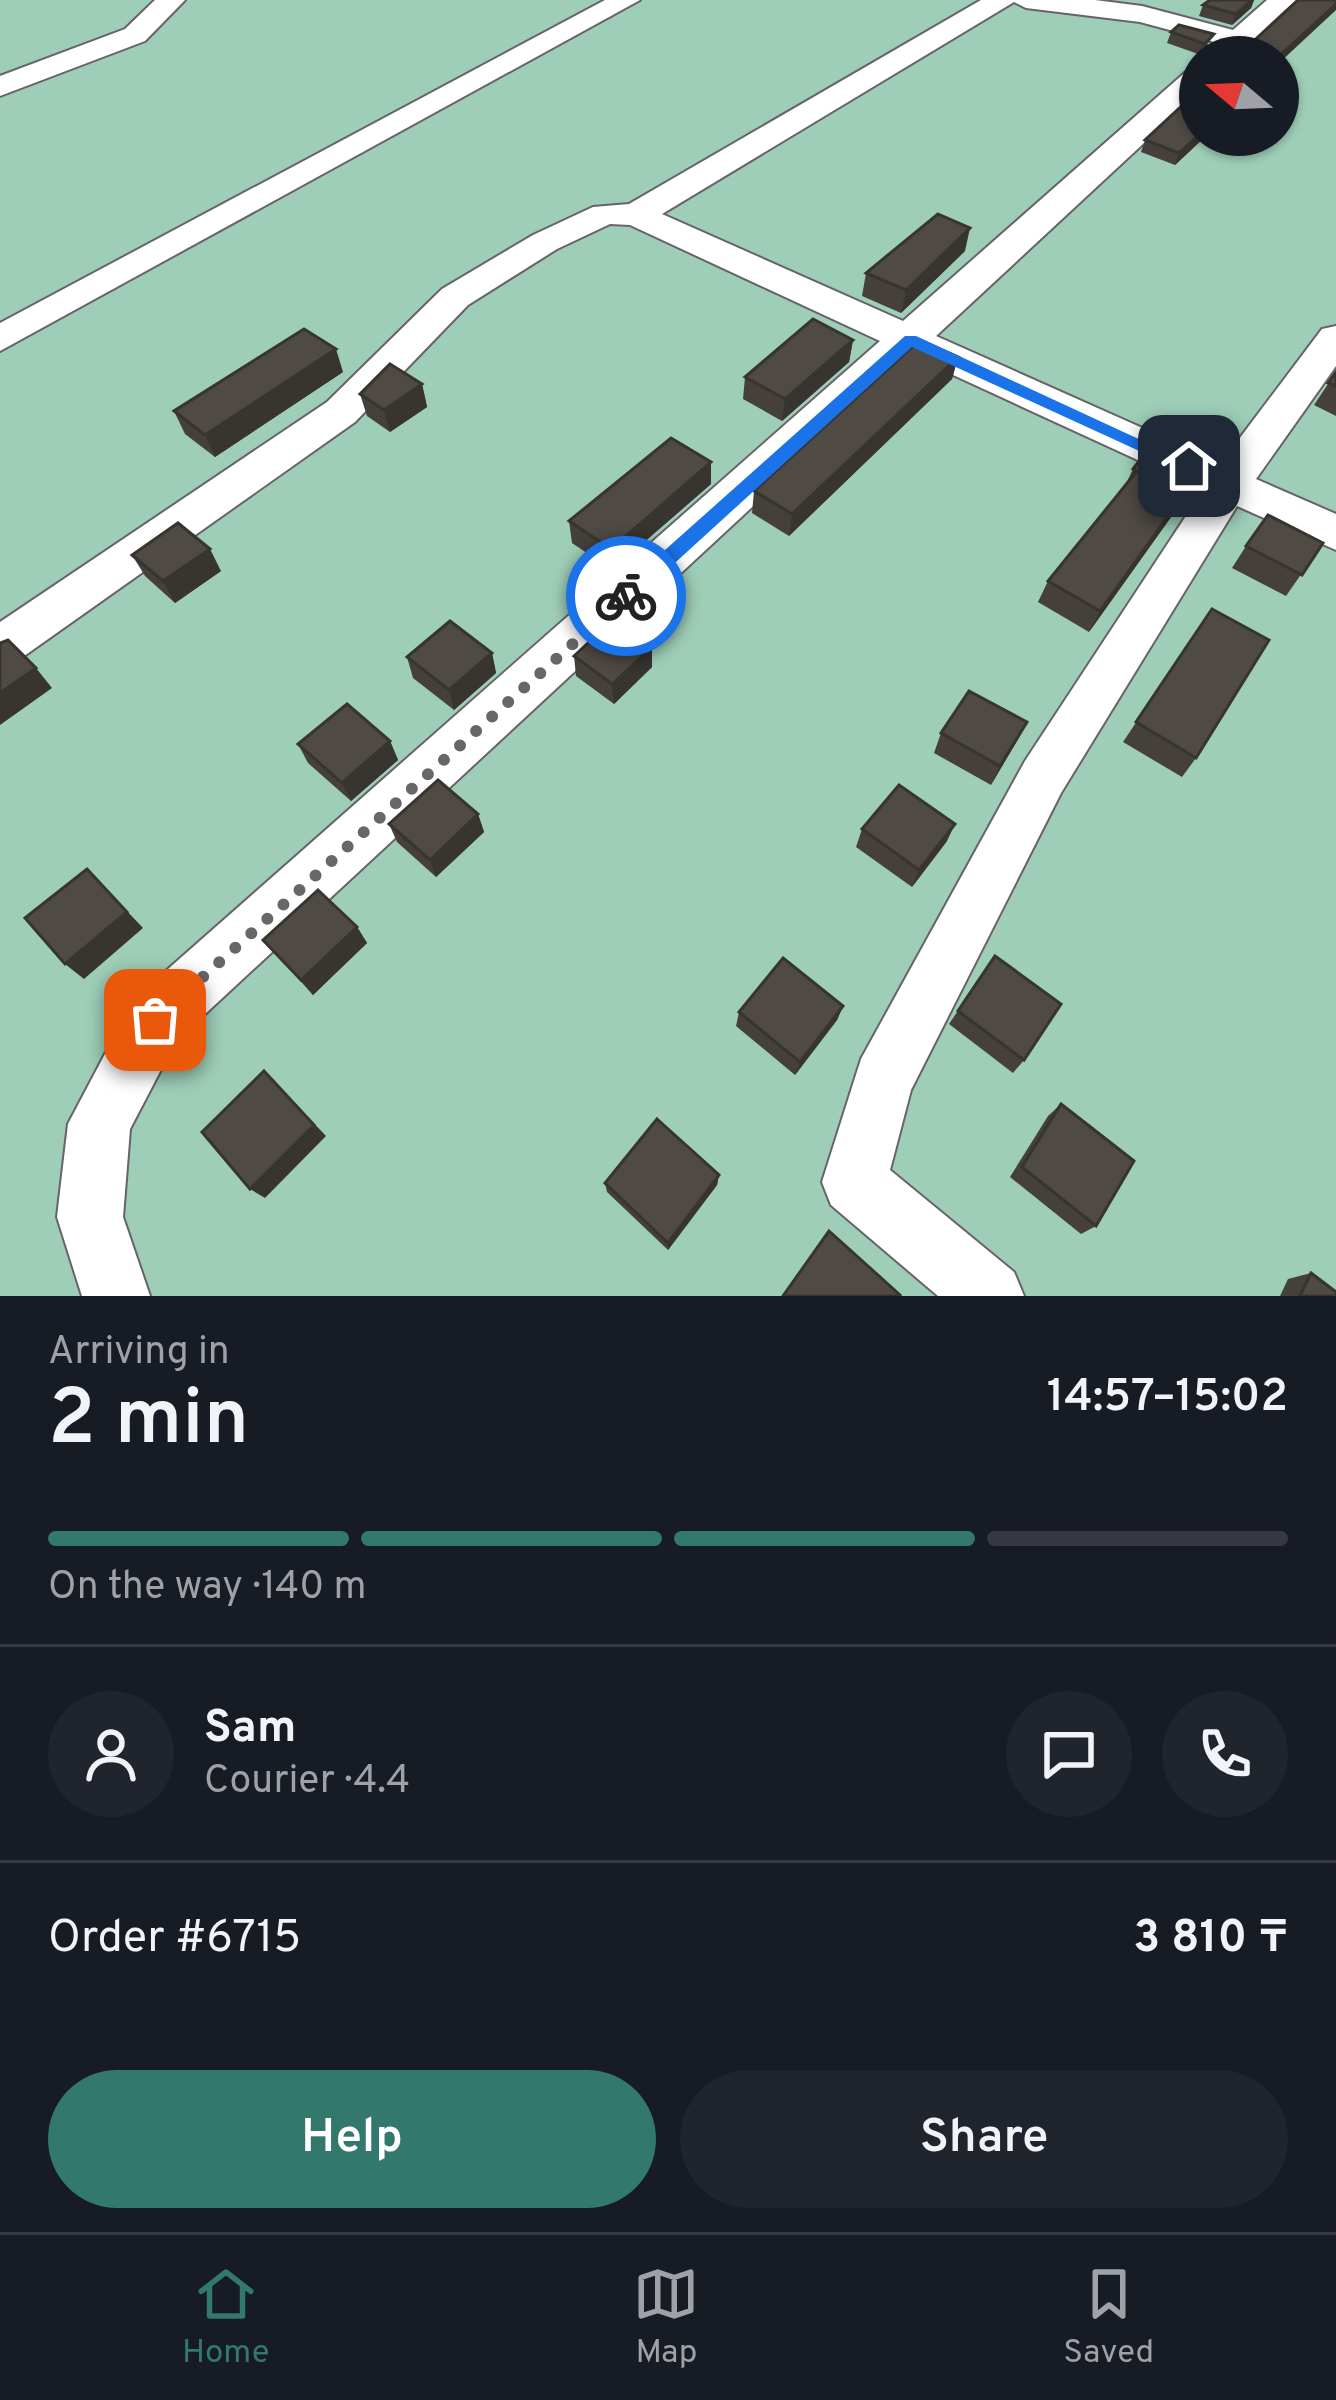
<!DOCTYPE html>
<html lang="en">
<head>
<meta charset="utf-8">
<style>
  body { margin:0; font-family:Overpass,sans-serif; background:#20242c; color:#f1f3f6; height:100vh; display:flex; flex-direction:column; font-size:45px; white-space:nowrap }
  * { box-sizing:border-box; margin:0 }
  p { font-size:39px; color:#9ea1a6 }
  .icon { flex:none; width:66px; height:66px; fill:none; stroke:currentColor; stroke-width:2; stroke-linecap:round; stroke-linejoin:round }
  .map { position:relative; height:1296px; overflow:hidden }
  .details { display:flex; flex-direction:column; background:#171b24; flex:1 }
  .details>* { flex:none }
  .needle { width:78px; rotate:289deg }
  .controls { position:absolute; left:1179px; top:36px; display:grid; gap:24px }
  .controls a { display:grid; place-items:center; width:120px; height:120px; border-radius:50%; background:#171b24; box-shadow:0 3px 9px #0004; font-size:60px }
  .pin { position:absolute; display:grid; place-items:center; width:102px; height:102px; color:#fff; margin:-51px; border-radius:24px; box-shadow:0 6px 18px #0006 }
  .courier { position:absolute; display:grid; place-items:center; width:120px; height:120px; margin:-60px; border:9px solid #1a73e8; border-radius:50%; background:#fff; color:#222; box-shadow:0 3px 15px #0007 }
  .overview em { font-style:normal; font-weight:600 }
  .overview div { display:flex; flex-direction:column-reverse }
  .overview { display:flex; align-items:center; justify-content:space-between; height:204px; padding:0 48px }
  h1 { font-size:78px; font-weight:600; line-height:90px }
  .bar { display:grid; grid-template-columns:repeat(4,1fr); gap:18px 12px; align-content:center; height:144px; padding:0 48px }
  .bar i { height:15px; border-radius:9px; background:#363941 }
  .bar .active { background:#32786d }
  .bar p { grid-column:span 4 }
  .line { display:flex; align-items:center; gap:30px; padding:0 48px; border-top:3px solid #363941 }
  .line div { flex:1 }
  .round { display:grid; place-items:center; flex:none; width:126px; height:126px; border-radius:63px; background:#20242c }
  .button { display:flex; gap:24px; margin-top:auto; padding:24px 48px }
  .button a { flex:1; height:138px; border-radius:72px; background:#32786d; color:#fff; font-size:48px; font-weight:600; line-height:138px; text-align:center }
  .button a+a { background:#20242c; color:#f1f3f6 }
  .menu { display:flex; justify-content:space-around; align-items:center; height:168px; border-top:3px solid #363941; background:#171b24; font-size:33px; color:#9ea1a6 }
  .menu a { display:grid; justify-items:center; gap:6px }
  .menu .active { color:#32786d }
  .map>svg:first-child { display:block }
  .green { fill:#9eceb8; fill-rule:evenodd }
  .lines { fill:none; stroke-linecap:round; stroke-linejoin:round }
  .street-casing { stroke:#676369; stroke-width:4 }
  .street { fill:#fff; fill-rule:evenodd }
  .wall { fill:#45403b }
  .shaded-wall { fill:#383430 }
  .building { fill:#504a45; stroke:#383430; stroke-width:3 }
  .route { fill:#1a73e8 }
  .done { stroke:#69666a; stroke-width:12; stroke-dasharray:0 21.6 }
</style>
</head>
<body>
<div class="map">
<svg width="1336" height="1296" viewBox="0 0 1336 1296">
  <rect width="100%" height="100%" fill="#e5e0e7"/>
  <path class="green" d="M0,0H1336V1296H0ZM1200,57H1278V135H1200Z"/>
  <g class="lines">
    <defs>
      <g id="street">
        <path d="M155,0H185L145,41L0,96V76L125,29Z"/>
        <path d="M605,0H640L0,351V323Z"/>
        <path d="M981,0H1095L1142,6L1233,30L1267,0H1297L1237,57H1205L1218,43L1140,22L1026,8L1014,2L662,214L903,321L1189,69L1200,66V91L936,336L1221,463L1322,329L1336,326V366L1256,479L1336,514V550L1237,506L1061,793L911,1090L890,1170L1014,1272L1024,1296H938L831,1205L822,1182L861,1059L1025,761L1203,490L914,357L176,1041L130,1129L123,1217L150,1296H82L57,1217L68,1124L134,999L880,341L630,225L610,224L557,249L468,305L355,422L17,661L0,666V622L327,402L442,289L533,235L593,207L629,204Z"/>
      </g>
    </defs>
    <use href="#street" class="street-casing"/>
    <use href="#street" class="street"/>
  </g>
  <g class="wall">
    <path d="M1210,0H1254L1251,8L1232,25L1199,16L1203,5Z"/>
    <path d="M1171,32L1210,45L1201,55L1167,43Z"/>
    <path d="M1245,49L1278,57H1222L1224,50Z"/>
    <path d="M1207,135L1175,165L1141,152L1145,140Z"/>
    <path d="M965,251L901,313L862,296L866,273Z"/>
    <path d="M853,340L849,362L782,421L743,399L745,377Z"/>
    <path d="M958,357L952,379L789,536L752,513L754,491Z"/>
    <path d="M343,372L215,457L185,434L174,411Z"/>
    <path d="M1336,372V416L1314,405Z"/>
    <path d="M422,384L427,407L390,432L367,416L360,394Z"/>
    <path d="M711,462V484L612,570L572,543L569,521Z"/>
    <path d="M1133,469L1191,489L1089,632L1038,602L1048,581L1125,486Z"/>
    <path d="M1323,543L1286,596L1232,568L1246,546Z"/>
    <path d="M132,555L221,571L175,603L145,576Z"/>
    <path d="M1212,609L1196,758L1182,777L1123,742Z"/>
    <path d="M652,647V667L614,704L576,676L574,656Z"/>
    <path d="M492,653L496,673L454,710L413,678L407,657Z"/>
    <path d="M1027,722L991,785L934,753L941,733Z"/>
    <path d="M390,741L398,760L351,801L308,763L298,744Z"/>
    <path d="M478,814L484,832L436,877L397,842L389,824Z"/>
    <path d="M862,829L947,841L912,887L856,847Z"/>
    <path d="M357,927L367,943L313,995L263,940Z"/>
    <path d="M995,956L1024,1060L1013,1073L949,1024Z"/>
    <path d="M843,1006L837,1020L795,1075L736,1026L739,1012Z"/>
    <path d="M1061,1104L1096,1226L1081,1234L1010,1177L1048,1116Z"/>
    <path d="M719,1175L717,1185L668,1250L607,1192L605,1183Z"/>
    <path d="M1311,1273L1336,1296H1280L1288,1279Z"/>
  </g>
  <g class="shaded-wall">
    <path d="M1252,0H1254L1251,8L1232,25L1236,14Z"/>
    <path d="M1336,4V10L1278,64V57Z"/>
    <path d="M1200,135H1207L1175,165L1179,153Z"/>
    <path d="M970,228L965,251L901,313L906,290Z"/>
    <path d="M853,340L849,362L782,421L785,399Z"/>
    <path d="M336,349L343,372L215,457L205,435Z"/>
    <path d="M958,357L952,379L789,536L792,514Z"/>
    <path d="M422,384L427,407L390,432L384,410Z"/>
    <path d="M711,462V484L612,570L611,549Z"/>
    <path d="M1203,467L1191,489L1089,632L1100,611Z"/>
    <path d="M210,549L221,571L175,603L163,581Z"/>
    <path d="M652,647V667L614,704L612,684Z"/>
    <path d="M492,653L496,673L454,710L449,690Z"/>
    <path d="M36,668L52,688L0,725V693Z"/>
    <path d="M1027,722L1017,741L991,785L1000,766Z"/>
    <path d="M390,741L398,760L351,801L342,783Z"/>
    <path d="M478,814L484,832L436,877L430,860Z"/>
    <path d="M955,824L947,841L912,887L919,870Z"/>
    <path d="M87,869L143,928L84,979L65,964Z"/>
    <path d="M357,927L367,943L313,995L301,980Z"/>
    <path d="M843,1006L837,1020L795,1075L800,1062Z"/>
    <path d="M264,1071L326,1136L265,1198L250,1189Z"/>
    <path d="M719,1175L717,1185L668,1250V1243Z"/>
  </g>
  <g class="building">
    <path d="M1210,0H1252L1236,14L1203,5Z"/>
    <path d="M1298,0H1336V4L1278,57H1244L1224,50L1245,49Z"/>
    <path d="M1179,25L1214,34L1205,44L1171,32Z"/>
    <path d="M1200,89V134L1179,153L1145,140Z"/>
    <path d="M938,214L970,228L906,290L866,273Z"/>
    <path d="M813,319L853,340L785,399L745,377Z"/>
    <path d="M304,329L336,349L205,435L174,411Z"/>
    <path d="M920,340L958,357L792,514L754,491Z"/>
    <path d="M390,364L422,384L384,410L360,394Z"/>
    <path d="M1336,372V386L1328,383Z"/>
    <path d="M671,438L711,462L611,549L569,521Z"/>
    <path d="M1152,444L1203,467L1100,611L1048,581L1137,471L1133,469Z"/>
    <path d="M1268,515L1323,543L1302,575L1246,546Z"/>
    <path d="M178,523L210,549L163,581L132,555Z"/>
    <path d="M1212,609L1269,640L1196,758L1136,722Z"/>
    <path d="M613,620L652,647L612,684L574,656Z"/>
    <path d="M450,621L492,653L449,690L407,657Z"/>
    <path d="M8,640L36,668L0,693V643Z"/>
    <path d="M969,691L1027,722L1000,766L941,733Z"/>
    <path d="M347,704L390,741L342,783L298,744Z"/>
    <path d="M438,780L478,814L430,860L389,824Z"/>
    <path d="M899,785L955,824L919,870L862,829Z"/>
    <path d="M87,869L127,912L65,964L25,918Z"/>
    <path d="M318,890L357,927L301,980L263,940Z"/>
    <path d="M995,956L1061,1004L1024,1060L958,1011Z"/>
    <path d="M783,958L843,1006L800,1062L739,1012Z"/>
    <path d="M264,1071L314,1125L250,1189L202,1132Z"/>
    <path d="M1061,1104L1134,1161L1096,1226L1022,1167Z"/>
    <path d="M657,1119L719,1175L668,1243L605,1183Z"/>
    <path d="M829,1231L900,1295L899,1296H783Z"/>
    <path d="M1311,1273L1336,1292V1296H1300Z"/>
  </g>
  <path class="route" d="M905,336H916L1197,466L1183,471L912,347L633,601H619V591Z"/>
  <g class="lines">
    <path class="done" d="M155,1020L626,596"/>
  </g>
</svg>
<div class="controls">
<a><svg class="needle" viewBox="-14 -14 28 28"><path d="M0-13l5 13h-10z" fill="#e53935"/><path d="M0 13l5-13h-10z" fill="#9ea1a6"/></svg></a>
</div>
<div class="pin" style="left:155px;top:1020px;background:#ea580c"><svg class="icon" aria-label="bag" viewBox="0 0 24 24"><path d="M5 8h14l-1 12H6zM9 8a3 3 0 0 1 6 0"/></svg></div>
<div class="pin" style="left:1189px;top:466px;background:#1f2937"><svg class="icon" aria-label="home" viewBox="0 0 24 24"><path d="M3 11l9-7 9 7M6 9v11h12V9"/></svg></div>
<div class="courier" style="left:626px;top:596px"><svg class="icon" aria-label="bike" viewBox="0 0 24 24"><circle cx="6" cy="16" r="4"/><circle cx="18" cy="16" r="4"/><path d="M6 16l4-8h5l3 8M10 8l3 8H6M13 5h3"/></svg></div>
</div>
<section class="details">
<div class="overview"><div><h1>2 min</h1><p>Arriving in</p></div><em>14:57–15:02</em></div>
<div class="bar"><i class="active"></i><i class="active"></i><i class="active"></i><i></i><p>On the way · 140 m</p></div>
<div class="line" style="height:216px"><a class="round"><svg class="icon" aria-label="person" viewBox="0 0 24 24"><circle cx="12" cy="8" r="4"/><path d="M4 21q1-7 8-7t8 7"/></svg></a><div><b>Sam</b><p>Courier · 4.4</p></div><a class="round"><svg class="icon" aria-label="chat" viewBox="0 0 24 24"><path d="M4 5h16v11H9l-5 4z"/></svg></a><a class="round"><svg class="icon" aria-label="phone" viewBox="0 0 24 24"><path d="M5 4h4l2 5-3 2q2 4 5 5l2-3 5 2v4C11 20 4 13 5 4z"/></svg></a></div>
<div class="line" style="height:156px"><div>Order #6715</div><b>3 810 ₸</b></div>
<div class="button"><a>Help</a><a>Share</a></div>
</section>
<nav class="menu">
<a class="active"><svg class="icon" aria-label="home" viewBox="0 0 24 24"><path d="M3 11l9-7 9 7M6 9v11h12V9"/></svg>Home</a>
<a><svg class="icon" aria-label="map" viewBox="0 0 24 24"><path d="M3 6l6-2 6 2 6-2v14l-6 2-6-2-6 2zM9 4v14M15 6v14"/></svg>Map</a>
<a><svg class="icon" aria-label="saved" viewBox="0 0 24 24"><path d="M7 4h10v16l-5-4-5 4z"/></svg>Saved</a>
</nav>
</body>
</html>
